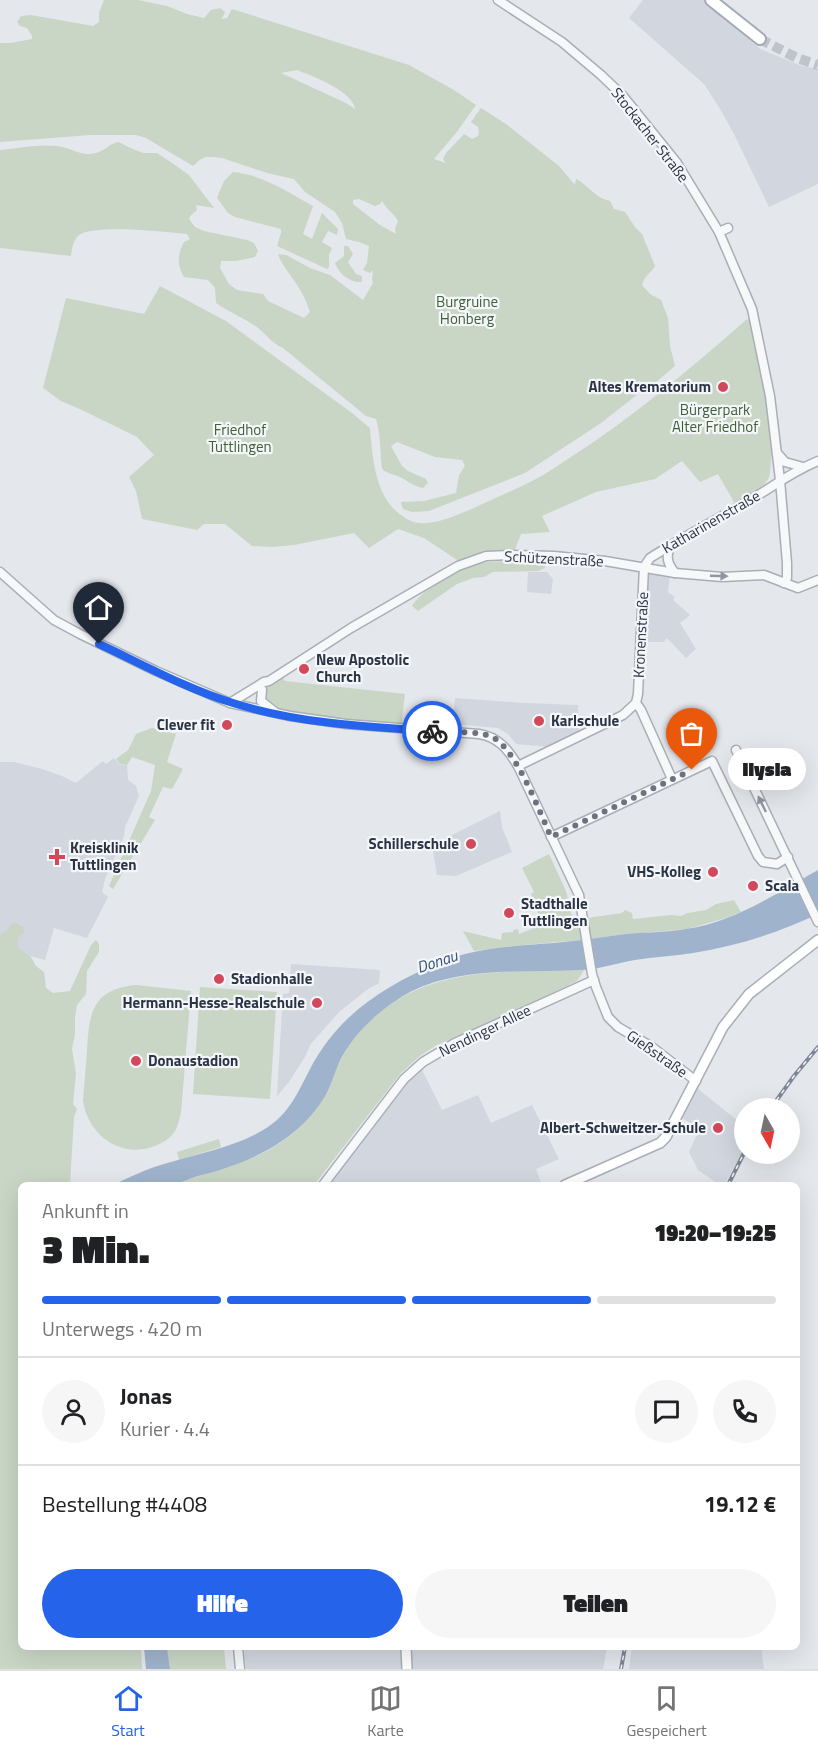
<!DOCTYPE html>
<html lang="de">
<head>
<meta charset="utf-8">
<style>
  body { margin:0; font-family:"Titillium Web",sans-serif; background:#f6f6f6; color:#202124; height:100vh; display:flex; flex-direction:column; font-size:22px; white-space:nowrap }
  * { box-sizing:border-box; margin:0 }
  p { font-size:20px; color:#757577 }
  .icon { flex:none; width:33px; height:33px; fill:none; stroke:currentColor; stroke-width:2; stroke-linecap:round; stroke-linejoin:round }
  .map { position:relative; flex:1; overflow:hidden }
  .drawer { position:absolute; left:18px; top:1182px; width:782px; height:468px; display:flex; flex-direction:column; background:#fff; border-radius:9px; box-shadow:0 6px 24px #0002 }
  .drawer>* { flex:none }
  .needle { width:39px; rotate:171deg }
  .tools { position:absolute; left:734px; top:1098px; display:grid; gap:12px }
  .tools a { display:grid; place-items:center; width:66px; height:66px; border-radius:50%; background:#fff; box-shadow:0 6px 24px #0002; font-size:30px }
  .pin { position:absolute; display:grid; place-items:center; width:51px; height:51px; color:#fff; margin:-62px -26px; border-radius:50% 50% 50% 0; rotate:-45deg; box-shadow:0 0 6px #0007 }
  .pin .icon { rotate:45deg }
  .courier { position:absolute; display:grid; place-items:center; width:60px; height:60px; margin:-30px; border:4px solid #2563eb; border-radius:50%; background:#fff; color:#222; box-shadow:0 2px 8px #0007 }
  .bubble { position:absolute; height:42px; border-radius:21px; background:#fff; box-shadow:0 6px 24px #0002; font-size:20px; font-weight:800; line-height:42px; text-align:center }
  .summary em { font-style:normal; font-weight:800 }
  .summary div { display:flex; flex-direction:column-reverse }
  .summary { display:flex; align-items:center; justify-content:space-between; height:102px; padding:0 24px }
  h1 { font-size:39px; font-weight:800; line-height:45px }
  .bar { display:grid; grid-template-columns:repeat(4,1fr); gap:9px 6px; align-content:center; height:72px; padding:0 24px }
  .bar i { height:8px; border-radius:4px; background:#e0e0e0 }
  .bar .current { background:#2563eb }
  .bar p { grid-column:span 4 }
  .line { display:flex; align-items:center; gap:15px; padding:0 24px; border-top:2px solid #e0e0e0 }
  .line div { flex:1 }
  .round { display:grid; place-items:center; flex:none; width:63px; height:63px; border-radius:32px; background:#f6f6f6 }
  .primary-button { display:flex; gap:12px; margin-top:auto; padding:12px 24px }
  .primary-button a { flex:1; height:69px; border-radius:36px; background:#2563eb; color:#fff; font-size:24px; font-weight:800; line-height:69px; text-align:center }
  .primary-button a+a { background:#f6f6f6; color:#202124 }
  .menu { display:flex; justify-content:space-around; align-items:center; height:84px; border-top:2px solid #e0e0e0; background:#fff; font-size:16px; color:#757577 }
  .menu a { display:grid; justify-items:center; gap:3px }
  .menu .current { color:#2563eb }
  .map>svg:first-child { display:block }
  .built { fill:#d2d6de }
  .green { fill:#c9d6c5; fill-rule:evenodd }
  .water { fill:#9fb4cc }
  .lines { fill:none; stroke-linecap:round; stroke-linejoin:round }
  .primary-tunnel { stroke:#bfc3cb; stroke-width:10; stroke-dasharray:10 5; stroke-linecap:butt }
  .tertiary-casing { stroke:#a9aeb7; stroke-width:11 }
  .secondary-casing { stroke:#a9aeb7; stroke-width:12 }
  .primary-casing { stroke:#a3abb8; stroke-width:14 }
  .tertiary { stroke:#f7f8fa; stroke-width:8 }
  .secondary { stroke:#fff; stroke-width:9 }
  .primary { stroke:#fff; stroke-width:10 }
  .rail-casing { stroke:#7d8696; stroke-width:4 }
  .rail { stroke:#f4f6f9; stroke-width:1.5; stroke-dasharray:4.5; stroke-linecap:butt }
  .oneway { fill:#9196a0 }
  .done { stroke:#6c737f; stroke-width:6; stroke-dasharray:0 10.8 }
  .route { stroke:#2563eb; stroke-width:8 }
  .poi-dot { fill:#d1495b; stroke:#f4f6f9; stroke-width:2 }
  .labels { text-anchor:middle; stroke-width:4.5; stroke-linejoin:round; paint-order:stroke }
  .street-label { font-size:15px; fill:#2b3445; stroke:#f4f6f9 }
  .park-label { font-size:15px; fill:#3f6138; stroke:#f4f6f9 }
  .poi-label { font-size:15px; font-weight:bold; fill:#2b3445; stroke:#f4f6f9; text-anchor:start }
  .water-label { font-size:16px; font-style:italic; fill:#34527a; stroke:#f4f6f9 }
</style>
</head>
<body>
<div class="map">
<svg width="818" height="1669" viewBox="0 0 818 1669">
  <rect width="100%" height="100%" fill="#e4e7ec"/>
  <g class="built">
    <path d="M643,0H703L760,49L802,66L818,69V184L769,207L734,134L719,107L704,84L629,18Z"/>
    <path d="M649,571L670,574L668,592L675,597L673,600L690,615L680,623L696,649L686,658L667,638L663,642H643L648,573Z"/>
    <path d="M528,572H547L553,579L551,594L527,592Z"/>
    <path d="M455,698L525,703L578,705L579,734L550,747L516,744L508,734L498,728L453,724Z"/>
    <path d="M114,758L120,765H127L128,780L136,786L139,796L125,827L124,836L105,879L102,892L108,897L87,938L54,928L45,960L0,948V762H14L42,769L62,776L76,783L103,761L106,764Z"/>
    <path d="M500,811L502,827L512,852L456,876L437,875L432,845Z"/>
    <path d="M291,964L380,970L379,983L368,989L339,1012L310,1045L306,1055L289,1082L277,1096L283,994L289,993Z"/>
    <path d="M421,1068L442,1110L478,1095L491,1123L532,1105L559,1159L536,1169L542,1185H329L401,1089Z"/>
    <path d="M697,1088L744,1126V1149L724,1185H720L698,1170L689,1152L699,1130L680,1116Z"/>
    <path d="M244,1647H607L603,1669H246Z"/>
    <path d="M632,1647H761L764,1669H629Z"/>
  </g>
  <g class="green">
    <path d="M104,0H138L167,6L187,14L204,18L211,10L220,8L225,12L222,19L227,18L232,9L409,65L454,90L476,105L456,133L434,159L446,163L443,159L446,153L464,134L472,139L478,136L479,132L478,127L471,122L481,108L506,124L559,166L575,185L576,179C589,185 593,197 610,201L614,209L625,212L635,227L642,234L655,266C651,273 644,276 642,285L650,294L661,300L668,318L670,346L675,366L656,382L643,390L601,423L525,473L429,511L412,512L403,509L401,502L424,501L456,493L459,475L465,466L462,460L435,457L397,442L391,446L402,466L408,471L426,479L428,483L423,488C414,486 409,482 400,477C394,474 388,474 382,469C380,452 381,436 376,419L366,416L283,348C270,342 267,335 257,327C244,318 229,312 216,303L215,288L208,280L184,277C177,265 177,255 184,242L190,239L187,234C166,232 95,224 79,235C73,240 72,249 71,256L0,248V150C19,148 38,144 57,146C68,147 78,154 89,154C106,153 106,144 119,142L128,147L143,153H157L178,167L189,175L214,208L196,205L197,210L191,215L189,219L195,227L204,231L247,240L254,243L258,251L255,257L236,261H221L220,268L229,284L237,290L263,294L268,301L304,318L310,312C306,299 299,287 291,276C286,269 281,263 278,254L286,255L310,268L330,275L363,300L373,283L372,279L373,270L370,273L363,270L367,263L369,246L359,242L346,239L342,223L335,212L305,192L294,179L267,173L222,158L213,157H206L201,159L193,166L146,138L136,135H90L0,142V43H11L32,39V36L27,28L20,26L17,22L21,16L31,15L93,26L99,22V13ZM297,70C312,76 353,91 355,109L346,103L281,73ZM359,199L375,206L380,204L382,201C387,210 394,213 398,221L395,229L396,234L380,225L353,204V200Z"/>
    <path d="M233,172C263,175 288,192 313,206L303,234L312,239L322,213L338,229L337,235L328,231L322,242L332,248L329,255V267L327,269L277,246L281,233V229L235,217L228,213L217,198L224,181Z"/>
    <path d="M344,246H348L353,254L348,262L356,274L362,276V282C350,283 339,274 335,263L344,256Z"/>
    <path d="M160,286L226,321L352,413L370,428C373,461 375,503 409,520C427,530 460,514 478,506C497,497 517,489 536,479C549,472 561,463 574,455C636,415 691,368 746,320L750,319C758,366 775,414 771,461C770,467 771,474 768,479C761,491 745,497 735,504L718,474L700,482L682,461L655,479L596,492L542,516L550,532L521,534L514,552L460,562L424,538L398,529L369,548L354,533L294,545L272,547L252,546L225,524H204L197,530L142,519L136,491L129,477L154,455L137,437L84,411L61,401L43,388L66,298L144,314Z"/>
    <path d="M504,561H540L545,565V568L538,571L493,572L484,577L473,578L457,584L418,611L412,606C420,592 454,571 470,565C480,562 493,562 504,561Z"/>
    <path d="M281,676L285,681L405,694L401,727L351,722L275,709L265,702V688Z"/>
    <path d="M152,728L176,734L167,762L183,769L172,789L163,787L149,817L155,820L113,889L109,886L151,791L155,765L132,757L127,765L120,764L116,759L128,750L136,734Z"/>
    <path d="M549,854L566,891L573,920L622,913L625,910L632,913L633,919L671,915L681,916L688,913L706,910L716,904L734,900L741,912L729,917L687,929L618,935L592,939L512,946L474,951L463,931L501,940L502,933L513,932V930L518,929L519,934L532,929V928L543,926L531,894L534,892L522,868Z"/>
    <path d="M14,922L23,927L24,933L18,938L17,947L31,957L36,966L44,972L46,988L53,993L70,991L91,945L96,940L99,944V952L87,971L86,994L77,1005L75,1017V1034L72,1049L76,1074L73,1104L77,1109L74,1117L70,1185H21V1647H141L142,1669H0V935L7,930Z"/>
    <path d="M584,970L577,981L506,1016L437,1045L421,1055L400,1074L314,1185H168C215,1171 267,1161 303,1124C314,1112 325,1098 331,1083C334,1076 336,1068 340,1062C354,1032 384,1004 414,991C467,967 527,972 584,970Z"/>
    <path d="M136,985L191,991L181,1113C179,1119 178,1126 175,1131C170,1139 161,1144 152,1147C119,1158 88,1134 83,1101C84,1084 86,1067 87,1050C89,1012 93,989 136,985Z"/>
    <path d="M200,987L277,992L270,1099L193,1094Z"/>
    <path d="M219,1139L221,1147L179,1160L177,1152Z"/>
    <path d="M167,1647H224L226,1669H170Z"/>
  </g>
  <g class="water">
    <path d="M818,870V914C778,933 736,946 693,953C674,956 654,957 635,960C617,963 600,969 581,970C525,973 464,966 412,991C383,1006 353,1033 339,1063C334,1074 331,1086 325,1096C298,1142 247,1164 198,1176C188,1179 178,1184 168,1185C150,1187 131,1185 113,1185C130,1177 146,1169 164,1164C202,1152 246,1146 277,1120C297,1102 304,1077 318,1055C346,1010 390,983 439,963C475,947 515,946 554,943C576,941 597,938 618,935C640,932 663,933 686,929C733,923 777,893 818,870Z"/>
    <path d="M144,1647H167L170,1669H146Z"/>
  </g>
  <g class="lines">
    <path class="primary-tunnel" d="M760,39L797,58L818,65"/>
    <defs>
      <g id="tertiary">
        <path d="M498,0L562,42L601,75L623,96L677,163L719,232L752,309L770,396L780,480L787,563V578L784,583"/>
        <path d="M719,232L728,228"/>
        <path d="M777,453L785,462L803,467"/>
        <path d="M670,546C666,557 667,563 675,573"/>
        <path d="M0,572L54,620L80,634L156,671L230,703L290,716L346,724L479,734C498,737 508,749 518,766L579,895L592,974L596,987L608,1017L618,1027L652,1047L696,1081"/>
        <path d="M262,690L261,701L275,712"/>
        <path d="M230,703L264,682L269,681L351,628L458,566L486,556L512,555L554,556L605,561L675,573L722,577L764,575L798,588L818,580"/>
        <path d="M636,703L641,710L672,779"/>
        <path d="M736,750L818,922"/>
        <path d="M518,766L623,715L636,703L638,694L644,567L650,558C683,537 717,520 750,500C774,486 791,472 818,461"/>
        <path d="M551,837L712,761L758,856L763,862L777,864L788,857"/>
        <path d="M323,1185L404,1079L423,1062L455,1043L594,980"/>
        <path d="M238,1647L240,1669"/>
      </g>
      <g id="secondary">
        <path d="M565,1185L660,1143L666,1137L723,1027L749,994L818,940"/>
        <path d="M406,1647L407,1669"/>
      </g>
      <path id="primary" d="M711,0L760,39"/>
    </defs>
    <use href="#tertiary" class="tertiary-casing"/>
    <use href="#secondary" class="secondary-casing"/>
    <use href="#primary" class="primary-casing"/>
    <use href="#tertiary" class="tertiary"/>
    <use href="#secondary" class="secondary"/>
    <use href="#primary" class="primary"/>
    <defs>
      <g id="rail">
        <path d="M771,1108L794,1076L818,1047"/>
        <path d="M728,1185L744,1153"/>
        <path d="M621,1669L625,1647"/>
      </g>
    </defs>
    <use href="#rail" class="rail-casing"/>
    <use href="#rail" class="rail"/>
  </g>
  <defs><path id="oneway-solid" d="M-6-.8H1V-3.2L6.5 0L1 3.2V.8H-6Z" transform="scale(1.5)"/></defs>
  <g class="oneway">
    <use href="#oneway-solid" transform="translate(719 576) rotate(2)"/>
    <use href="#oneway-solid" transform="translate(762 804) rotate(-116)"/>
  </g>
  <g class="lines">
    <path class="done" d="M432,731C449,733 477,730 492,737C516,748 540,813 551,837L692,770"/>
    <path class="route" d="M99,644C142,664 187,689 233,703C296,723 366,727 432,731"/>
  </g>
  <g class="poi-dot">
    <circle cx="723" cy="387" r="6"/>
    <circle cx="304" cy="669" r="6"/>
    <circle cx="539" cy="721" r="6"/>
    <circle cx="227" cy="725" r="6"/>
    <circle cx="471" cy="844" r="6"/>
    <path d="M54 848h6v6h6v6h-6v6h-6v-6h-6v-6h6z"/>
    <circle cx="713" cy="872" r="6"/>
    <circle cx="753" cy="886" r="6"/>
    <circle cx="509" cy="913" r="6"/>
    <circle cx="219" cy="979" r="6"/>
    <circle cx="317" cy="1003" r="6"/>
    <circle cx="136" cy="1061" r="6"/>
    <circle cx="718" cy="1128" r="6"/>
  </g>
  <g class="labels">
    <g class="street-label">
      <text transform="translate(650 135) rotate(52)" y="5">Stockacher Straße</text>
      <text transform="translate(711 522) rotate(-30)" y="5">Katharinenstraße</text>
      <text transform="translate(554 559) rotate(3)" y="5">Schützenstraße</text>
      <text transform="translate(641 635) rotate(-87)" y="5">Kronenstraße</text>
      <text transform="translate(485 1031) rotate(-26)" y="5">Nendinger Allee</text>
      <text transform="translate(657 1054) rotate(35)" y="5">Gießstraße</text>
    </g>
    <g class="park-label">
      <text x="467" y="307">Burgruine<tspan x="467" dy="17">Honberg</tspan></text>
      <text x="715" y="415">Bürgerpark<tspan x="715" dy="17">Alter Friedhof</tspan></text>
      <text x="240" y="435">Friedhof<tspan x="240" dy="17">Tuttlingen</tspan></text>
    </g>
    <g class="poi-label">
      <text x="711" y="392" text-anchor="end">Altes Krematorium</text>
      <text x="316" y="665">New Apostolic<tspan x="316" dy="17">Church</tspan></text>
      <text x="551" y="726">Karlschule</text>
      <text x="215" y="730" text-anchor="end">Clever fit</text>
      <text x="459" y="849" text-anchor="end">Schillerschule</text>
      <text x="70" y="853">Kreisklinik<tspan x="70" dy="17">Tuttlingen</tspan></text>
      <text x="701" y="877" text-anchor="end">VHS-Kolleg</text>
      <text x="765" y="891">Scala</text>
      <text x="521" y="909">Stadthalle<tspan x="521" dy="17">Tuttlingen</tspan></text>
      <text x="231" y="984">Stadionhalle</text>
      <text x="305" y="1008" text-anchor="end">Hermann-Hesse-Realschule</text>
      <text x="148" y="1066">Donaustadion</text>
      <text x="706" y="1133" text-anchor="end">Albert-Schweitzer-Schule</text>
    </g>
    <g class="water-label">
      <text transform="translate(437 961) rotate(-18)" y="6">Donau</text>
    </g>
  </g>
</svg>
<div class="tools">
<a><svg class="needle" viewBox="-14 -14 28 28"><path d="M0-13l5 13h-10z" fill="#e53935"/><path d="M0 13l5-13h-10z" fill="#757577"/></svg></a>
</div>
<div class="pin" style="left:692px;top:770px;background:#ea580c"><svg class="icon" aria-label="bag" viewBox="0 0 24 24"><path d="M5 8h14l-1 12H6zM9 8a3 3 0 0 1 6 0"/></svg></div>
<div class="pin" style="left:99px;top:644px;background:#1f2937"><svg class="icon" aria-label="home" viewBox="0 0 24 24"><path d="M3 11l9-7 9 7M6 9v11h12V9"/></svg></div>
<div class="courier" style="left:432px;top:731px"><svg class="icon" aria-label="bike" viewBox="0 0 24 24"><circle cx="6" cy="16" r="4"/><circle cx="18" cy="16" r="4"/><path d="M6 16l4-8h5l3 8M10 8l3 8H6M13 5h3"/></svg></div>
<div class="bubble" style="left:728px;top:748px;width:78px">Ilysia</div>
<section class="drawer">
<div class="summary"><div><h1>3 Min.</h1><p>Ankunft in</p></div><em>19:20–19:25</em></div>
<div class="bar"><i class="current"></i><i class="current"></i><i class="current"></i><i></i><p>Unterwegs · 420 m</p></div>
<div class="line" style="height:108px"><a class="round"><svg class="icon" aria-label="person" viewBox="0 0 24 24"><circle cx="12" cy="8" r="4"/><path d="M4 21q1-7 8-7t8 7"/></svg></a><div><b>Jonas</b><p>Kurier · 4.4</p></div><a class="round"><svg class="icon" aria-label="chat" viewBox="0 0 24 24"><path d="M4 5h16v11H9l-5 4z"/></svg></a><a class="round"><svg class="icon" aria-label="phone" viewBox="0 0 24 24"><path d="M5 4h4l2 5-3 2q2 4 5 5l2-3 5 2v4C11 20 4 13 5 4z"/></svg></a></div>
<div class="line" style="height:78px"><div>Bestellung #4408</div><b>19.12 €</b></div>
<div class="primary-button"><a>Hilfe</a><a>Teilen</a></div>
</section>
</div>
<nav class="menu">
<a class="current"><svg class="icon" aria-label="home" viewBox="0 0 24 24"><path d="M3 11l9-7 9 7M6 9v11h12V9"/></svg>Start</a>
<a><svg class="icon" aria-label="map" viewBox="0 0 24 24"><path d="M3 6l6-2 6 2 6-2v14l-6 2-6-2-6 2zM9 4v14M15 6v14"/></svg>Karte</a>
<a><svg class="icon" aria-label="saved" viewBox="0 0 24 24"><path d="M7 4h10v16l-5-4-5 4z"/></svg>Gespeichert</a>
</nav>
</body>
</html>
